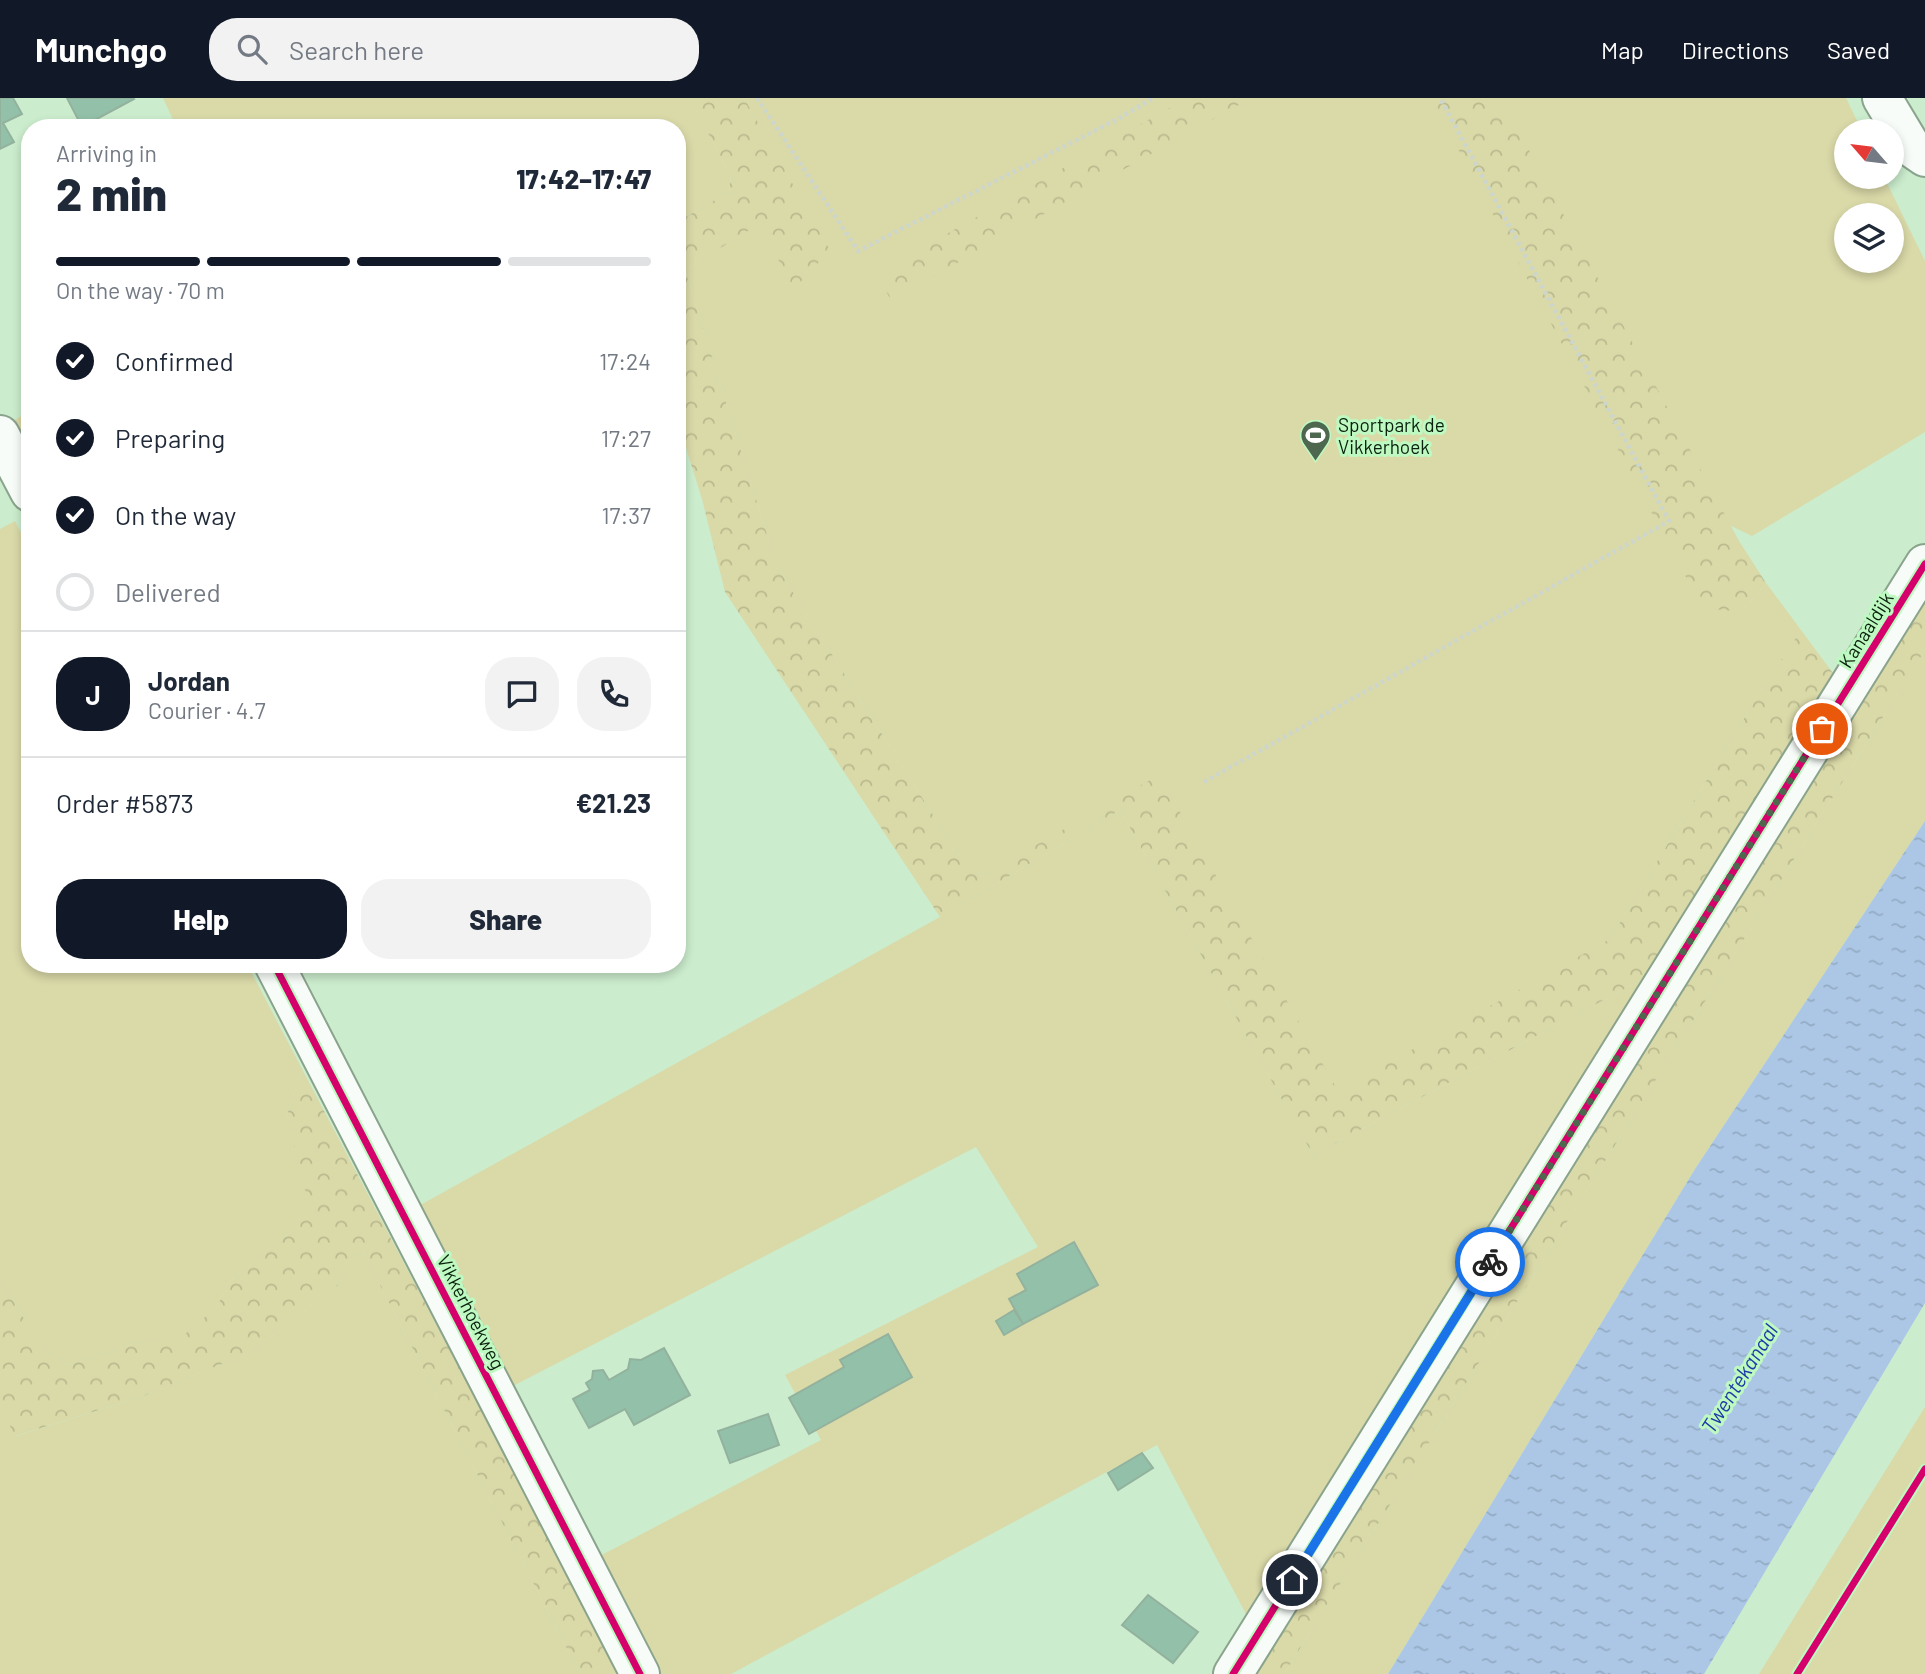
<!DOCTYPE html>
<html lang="en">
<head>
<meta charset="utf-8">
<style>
  body { margin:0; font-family:Barlow,sans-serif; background:#f2f2f3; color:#1f2937; height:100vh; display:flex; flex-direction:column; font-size:26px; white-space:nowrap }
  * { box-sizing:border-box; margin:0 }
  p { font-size:23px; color:#747a83 }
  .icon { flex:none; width:38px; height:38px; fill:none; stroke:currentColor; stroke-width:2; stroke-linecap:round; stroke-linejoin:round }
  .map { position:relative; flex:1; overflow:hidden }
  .details { position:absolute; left:21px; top:21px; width:665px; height:854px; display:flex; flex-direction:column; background:#fff; border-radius:28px; box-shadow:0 4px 10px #0003 }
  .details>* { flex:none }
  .needle { width:46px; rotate:298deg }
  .tools { position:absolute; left:1834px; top:21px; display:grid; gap:14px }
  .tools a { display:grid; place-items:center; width:70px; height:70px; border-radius:50%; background:#fff; box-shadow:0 4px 10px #0003; font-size:35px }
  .pin { position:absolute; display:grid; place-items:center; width:60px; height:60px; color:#fff; margin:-30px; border:4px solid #fff; border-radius:50%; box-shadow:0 2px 7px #0007 }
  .courier { position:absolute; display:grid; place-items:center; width:70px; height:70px; margin:-35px; border:5px solid #1a73e8; border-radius:50%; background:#fff; color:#222; box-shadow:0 2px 9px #0007 }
  .head em { font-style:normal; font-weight:800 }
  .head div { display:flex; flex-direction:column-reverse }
  .head { display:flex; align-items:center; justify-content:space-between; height:119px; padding:0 35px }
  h1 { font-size:46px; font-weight:800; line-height:52px }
  .bar { display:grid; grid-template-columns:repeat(4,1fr); gap:10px 7px; align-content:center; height:84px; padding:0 35px }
  .bar i { height:9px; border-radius:5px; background:#e0e1e3 }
  .bar .selected { background:#111827 }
  .bar p { grid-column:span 4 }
  .line { display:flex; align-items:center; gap:18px; padding:0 35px; border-top:2px solid #e0e1e3 }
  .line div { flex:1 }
  .round { display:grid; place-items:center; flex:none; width:74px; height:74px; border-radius:28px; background:#f2f2f3 }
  ol { padding:0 35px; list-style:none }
  li { display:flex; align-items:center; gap:21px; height:77px }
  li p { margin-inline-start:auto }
  li .icon { padding:7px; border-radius:50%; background:#111827; color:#fff; stroke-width:4 }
  li:last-child { color:#747a83 }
  li i { width:38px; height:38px; border:4px solid #e0e1e3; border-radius:50% }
  .primary-button { display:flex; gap:14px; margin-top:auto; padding:14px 35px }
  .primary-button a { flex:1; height:80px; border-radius:28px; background:#111827; color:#fff; font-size:28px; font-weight:800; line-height:80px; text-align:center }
  .primary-button a+a { background:#f2f2f3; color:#1f2937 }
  header { display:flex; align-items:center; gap:42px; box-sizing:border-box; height:98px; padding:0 35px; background:#111827; color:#fff }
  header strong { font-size:33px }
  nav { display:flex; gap:38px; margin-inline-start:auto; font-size:24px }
  .search { width:490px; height:63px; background:#f2f2f3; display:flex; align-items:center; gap:18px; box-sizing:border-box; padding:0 24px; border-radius:28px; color:#747a83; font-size:26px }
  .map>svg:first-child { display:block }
  .green { fill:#dad9a8; fill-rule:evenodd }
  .forest { fill:url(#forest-crowns) }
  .water { fill:url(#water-ripples) }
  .building { fill:#93c0a8; stroke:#93b29e; stroke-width:2 }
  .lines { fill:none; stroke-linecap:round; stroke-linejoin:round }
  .minor-casing { stroke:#8aa38c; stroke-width:42 }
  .path { stroke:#cdd6cd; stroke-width:4.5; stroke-dasharray:3.5 3.5; stroke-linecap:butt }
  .minor { stroke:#f7fcf8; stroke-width:38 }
  .cycleway-casing { stroke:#bef9c1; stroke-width:11 }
  .cycleway { stroke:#d6006c; stroke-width:7 }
  .done { stroke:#4e6850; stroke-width:7; stroke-dasharray:0 12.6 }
  .route { stroke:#1a73e8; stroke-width:9 }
  .labels { text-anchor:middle; stroke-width:6; stroke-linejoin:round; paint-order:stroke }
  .poi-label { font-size:19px; fill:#0a210d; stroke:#bef9c1; text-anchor:start }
  .street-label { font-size:19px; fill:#0a210d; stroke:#bef9c1 }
  .water-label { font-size:21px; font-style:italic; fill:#1d3ba6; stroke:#bef9c1 }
</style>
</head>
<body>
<header>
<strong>Munchgo</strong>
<div class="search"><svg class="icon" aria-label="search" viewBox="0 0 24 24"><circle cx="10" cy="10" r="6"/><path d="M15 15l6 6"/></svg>Search here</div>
<nav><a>Map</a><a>Directions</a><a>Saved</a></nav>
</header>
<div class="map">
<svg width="1925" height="1576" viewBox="0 0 1925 1576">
  <defs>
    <pattern id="forest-crowns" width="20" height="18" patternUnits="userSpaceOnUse" patternTransform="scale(1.75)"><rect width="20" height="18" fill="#dad9a8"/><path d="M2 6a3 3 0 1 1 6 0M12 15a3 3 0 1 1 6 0" fill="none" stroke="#baba8f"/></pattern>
    <pattern id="water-ripples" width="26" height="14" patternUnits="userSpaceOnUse" patternTransform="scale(1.75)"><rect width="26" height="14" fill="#acc7e6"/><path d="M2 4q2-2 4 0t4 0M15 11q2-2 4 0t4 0" fill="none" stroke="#93abc4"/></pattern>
  </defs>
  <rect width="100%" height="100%" fill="#cbeccd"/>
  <g class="green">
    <path d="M163,0H689L731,78L729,94L677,124V30H177Z"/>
    <path d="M744,0H1846L1862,33H1846V79H1884L1925,163V334L1752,438L1667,397L1744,511L1766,485L1801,532L1765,586L1610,841L1338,994L1159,678L982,778L955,752L777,469L685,172L760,125L768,141L808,114ZM1846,117H1892V163H1846Z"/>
    <path d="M15,423L30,452V866H247L302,971L287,1017L308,1100L297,1129L228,1185L217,1209L179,1242L141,1243L68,1267L40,1247L0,1181V431Z"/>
    <path d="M1925,552V723L1695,1071L1388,1576H1284Z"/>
    <path d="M1120,712L1313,1057L1647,879L1247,1518L1157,1347L731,1576H659L598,1459L821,1342L785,1277L1038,1149L976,1049L509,1290L415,1110L940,819Z"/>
    <path d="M363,1154L580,1576H0V1308L16,1338L141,1299L251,1254L337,1188Z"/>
    <path d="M1925,1309V1576H1759Z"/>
  </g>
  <g class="forest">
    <path d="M689,0H744L830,152L794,191L759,126L685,172L777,469L955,752L982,778L1159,677L1338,993L1610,841L1765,586L1801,532L1835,578L1647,879L1313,1057L1120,712L940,819L725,494L702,401L677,321V124L729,94L731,78Z"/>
    <path d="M1187,0H1251L891,202L876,176Z"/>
    <path d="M1431,0H1501L1739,443L1766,485L1744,511C1711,517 1705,506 1687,481Z"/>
    <path d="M30,313V372L6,327Z"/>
    <path d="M1925,493V552L1284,1576H1249Z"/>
    <path d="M302,971L620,1576H580L363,1154L337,1188L251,1254L141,1299L15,1338L0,1308V1181L40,1247L68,1267L141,1243L179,1241L217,1209L228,1185L297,1129L307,1100L287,1017Z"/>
  </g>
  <path class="water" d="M1925,723V1205L1704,1576H1388L1695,1071Z"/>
  <g class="building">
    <path d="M0,0H13L22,16L3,25L14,44L0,51Z"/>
    <path d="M67,0H133L134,1L82,29Z"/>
    <path d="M1074,1144L1098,1187L1023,1226L1009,1201L1026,1192L1017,1176Z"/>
    <path d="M1014,1212L1023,1226L1004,1237L996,1223Z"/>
    <path d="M888,1236L912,1279L809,1336L789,1300L844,1269L840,1262Z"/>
    <path d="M664,1250L690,1297L634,1327L625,1311L589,1330L573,1301L590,1292L586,1285L592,1281L593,1273L603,1272L609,1282L628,1271L630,1261L641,1262Z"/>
    <path d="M768,1316L779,1347L730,1365L718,1333Z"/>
    <path d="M1142,1355L1153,1370L1118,1392L1108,1375Z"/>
    <path d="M1148,1497L1198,1534L1173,1565L1122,1527Z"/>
  </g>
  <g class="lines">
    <defs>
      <g id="minor">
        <path d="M1882,0L1912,50L1925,59"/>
        <path d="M0,337L30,394"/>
        <path d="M274,866L640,1576"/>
        <path d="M1233,1576L1925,466"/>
      </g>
    </defs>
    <use href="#minor" class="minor-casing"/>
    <g class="path">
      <path d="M757,0L858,153L1118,21L1153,0"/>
      <path d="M1204,684L1669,423L1440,0"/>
    </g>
    <use href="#minor" class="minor"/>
    <defs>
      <g id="cycleway">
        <path d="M274,866L640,1576"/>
        <path d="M1233,1576L1925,466"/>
        <path d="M1797,1576L1925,1371"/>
      </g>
    </defs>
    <use href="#cycleway" class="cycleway-casing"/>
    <use href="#cycleway" class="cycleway"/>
  </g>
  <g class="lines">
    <path class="done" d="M1490,1164L1822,631"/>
    <path class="route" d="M1292,1482L1490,1164"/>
  </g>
  <defs>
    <symbol id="stadium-pin" viewBox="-11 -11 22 30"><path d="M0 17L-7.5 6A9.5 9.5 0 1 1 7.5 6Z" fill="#4e6850" stroke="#bef9c1"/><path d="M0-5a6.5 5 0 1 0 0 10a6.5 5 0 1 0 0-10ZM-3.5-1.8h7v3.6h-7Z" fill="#fff"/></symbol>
  </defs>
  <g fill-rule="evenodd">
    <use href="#stadium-pin" x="1298" y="320" width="35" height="47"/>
  </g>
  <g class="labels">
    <g class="poi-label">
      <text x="1338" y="334">Sportpark de<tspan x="1338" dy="22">Vikkerhoek</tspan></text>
    </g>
    <g class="street-label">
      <text transform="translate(1866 532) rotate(-58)" y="7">Kanaaldijk</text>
      <text transform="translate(471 1214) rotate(63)" y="7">Vikkerhoekweg</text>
    </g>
    <g class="water-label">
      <text transform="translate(1740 1281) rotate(-58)" y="7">Twentekanaal</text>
    </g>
  </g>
</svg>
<div class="tools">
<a><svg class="needle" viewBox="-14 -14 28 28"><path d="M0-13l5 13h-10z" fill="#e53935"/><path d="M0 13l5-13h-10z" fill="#747a83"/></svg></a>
<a><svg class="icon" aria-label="layers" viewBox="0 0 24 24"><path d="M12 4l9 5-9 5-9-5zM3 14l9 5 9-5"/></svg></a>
</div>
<div class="pin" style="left:1822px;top:631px;background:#ea580c"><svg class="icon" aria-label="bag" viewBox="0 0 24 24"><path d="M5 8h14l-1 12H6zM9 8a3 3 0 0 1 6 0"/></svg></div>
<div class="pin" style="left:1292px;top:1482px;background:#1f2937"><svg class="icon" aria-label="home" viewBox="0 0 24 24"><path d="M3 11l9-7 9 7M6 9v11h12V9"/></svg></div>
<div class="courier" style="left:1490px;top:1164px"><svg class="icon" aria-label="bike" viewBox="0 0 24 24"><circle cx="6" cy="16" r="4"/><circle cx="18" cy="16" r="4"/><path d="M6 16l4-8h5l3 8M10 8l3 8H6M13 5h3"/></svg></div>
<section class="details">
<div class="head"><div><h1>2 min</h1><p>Arriving in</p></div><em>17:42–17:47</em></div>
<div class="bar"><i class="selected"></i><i class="selected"></i><i class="selected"></i><i></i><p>On the way · 70 m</p></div>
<ol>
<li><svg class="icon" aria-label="check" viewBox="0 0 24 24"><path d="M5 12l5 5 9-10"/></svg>Confirmed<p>17:24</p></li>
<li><svg class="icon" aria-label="check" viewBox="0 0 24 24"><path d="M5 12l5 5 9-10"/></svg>Preparing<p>17:27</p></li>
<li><svg class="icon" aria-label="check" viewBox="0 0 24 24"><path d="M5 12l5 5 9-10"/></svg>On the way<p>17:37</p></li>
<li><i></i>Delivered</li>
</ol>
<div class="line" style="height:126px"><b class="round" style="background:#111827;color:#fff">J</b><div><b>Jordan</b><p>Courier · 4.7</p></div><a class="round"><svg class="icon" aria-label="chat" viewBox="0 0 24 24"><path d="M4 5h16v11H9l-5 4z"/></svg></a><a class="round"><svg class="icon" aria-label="phone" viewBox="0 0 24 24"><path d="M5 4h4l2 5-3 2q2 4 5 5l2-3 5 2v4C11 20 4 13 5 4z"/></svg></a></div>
<div class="line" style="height:91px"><div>Order #5873</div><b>€21.23</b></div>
<div class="primary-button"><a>Help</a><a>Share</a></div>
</section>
</div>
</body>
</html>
